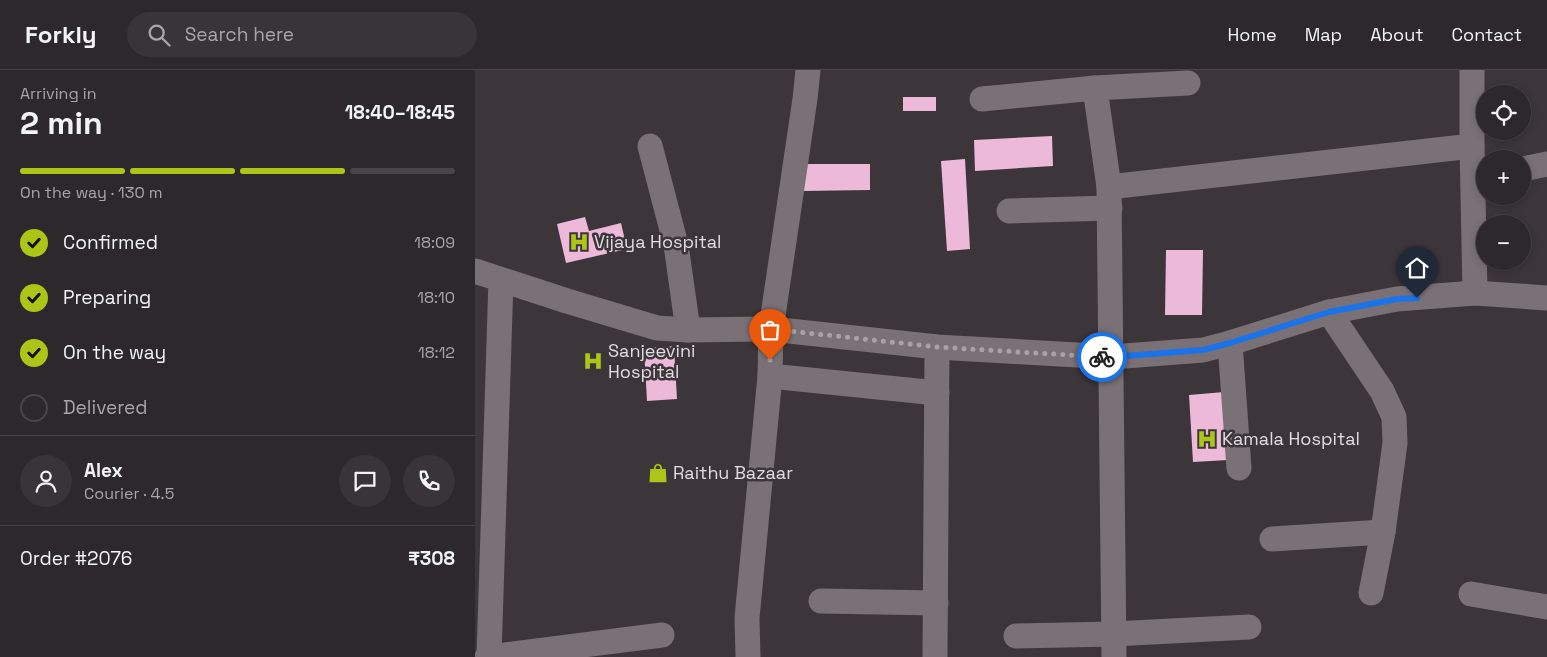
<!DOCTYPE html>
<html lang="en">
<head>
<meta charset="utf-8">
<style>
  body { margin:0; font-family:"Space Grotesk",sans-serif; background:#393438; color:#f1f3f6; height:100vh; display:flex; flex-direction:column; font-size:19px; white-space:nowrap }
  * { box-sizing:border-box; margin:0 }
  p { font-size:16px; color:#a7a6a9 }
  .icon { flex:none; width:28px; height:28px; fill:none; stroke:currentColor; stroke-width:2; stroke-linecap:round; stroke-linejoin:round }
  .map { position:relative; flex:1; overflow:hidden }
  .details { display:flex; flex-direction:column; background:#2d282c; width:475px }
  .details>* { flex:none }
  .tools { position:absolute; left:1001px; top:15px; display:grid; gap:10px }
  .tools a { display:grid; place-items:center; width:55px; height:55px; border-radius:50%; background:#2d282c; box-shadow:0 2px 8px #0003,0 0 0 1px #484448; font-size:25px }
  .pin { position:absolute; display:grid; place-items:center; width:42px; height:42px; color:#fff; margin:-51px -21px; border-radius:50% 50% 50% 0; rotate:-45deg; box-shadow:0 0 5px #0007 }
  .pin .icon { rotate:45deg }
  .courier { position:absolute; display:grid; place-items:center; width:50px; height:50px; margin:-25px; border:4px solid #1a73e8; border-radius:50%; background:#fff; color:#222; box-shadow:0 1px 6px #0007 }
  .overview em { font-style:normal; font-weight:700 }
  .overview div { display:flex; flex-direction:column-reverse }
  .overview { display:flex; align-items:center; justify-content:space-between; height:85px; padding:0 20px }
  h1 { font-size:32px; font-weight:700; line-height:38px }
  .bar { display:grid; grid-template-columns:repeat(4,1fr); gap:8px 5px; align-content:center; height:60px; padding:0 20px }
  .bar i { height:6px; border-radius:4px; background:#484448 }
  .bar .active { background:#abc616 }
  .bar p { grid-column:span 4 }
  .line { display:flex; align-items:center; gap:12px; padding:0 20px; border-top:1px solid #484448 }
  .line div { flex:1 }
  .round { display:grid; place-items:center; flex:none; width:52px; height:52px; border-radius:26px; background:#393438 }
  ol { padding:0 20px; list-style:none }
  li { display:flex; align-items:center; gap:15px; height:55px }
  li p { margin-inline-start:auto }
  li .icon { padding:5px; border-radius:50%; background:#abc616; color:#111; stroke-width:4 }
  li:last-child { color:#a7a6a9 }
  li i { width:28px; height:28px; border:2px solid #484448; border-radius:50% }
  header { display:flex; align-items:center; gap:30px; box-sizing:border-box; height:70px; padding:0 25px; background:#2d282c; border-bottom:1px solid #484448 }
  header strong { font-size:24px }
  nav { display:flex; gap:28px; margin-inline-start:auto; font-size:18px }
  .search { width:350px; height:45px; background:#393438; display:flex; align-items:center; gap:12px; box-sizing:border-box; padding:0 18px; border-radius:28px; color:#a7a6a9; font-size:19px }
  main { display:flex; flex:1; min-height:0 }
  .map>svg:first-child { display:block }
  .building { fill:#ecb9d9 }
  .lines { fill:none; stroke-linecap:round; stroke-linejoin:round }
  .minor { stroke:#797176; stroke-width:25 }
  .done { stroke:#a7a2a5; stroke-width:5; stroke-dasharray:0 9 }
  .route { stroke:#1a73e8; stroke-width:6 }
  .labels { text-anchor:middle; stroke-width:5; stroke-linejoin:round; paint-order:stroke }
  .poi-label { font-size:18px; fill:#e0dcdf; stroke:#3c353a; text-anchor:start }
</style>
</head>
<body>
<header>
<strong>Forkly</strong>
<div class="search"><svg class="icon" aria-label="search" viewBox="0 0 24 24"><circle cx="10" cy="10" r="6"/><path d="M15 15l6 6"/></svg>Search here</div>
<nav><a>Home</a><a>Map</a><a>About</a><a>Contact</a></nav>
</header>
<main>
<section class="details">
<div class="overview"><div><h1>2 min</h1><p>Arriving in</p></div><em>18:40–18:45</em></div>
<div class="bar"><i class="active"></i><i class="active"></i><i class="active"></i><i></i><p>On the way · 130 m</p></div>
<ol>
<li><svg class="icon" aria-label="check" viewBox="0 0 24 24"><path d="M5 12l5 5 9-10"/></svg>Confirmed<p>18:09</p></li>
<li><svg class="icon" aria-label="check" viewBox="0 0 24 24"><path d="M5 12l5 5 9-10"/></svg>Preparing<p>18:10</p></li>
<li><svg class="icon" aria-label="check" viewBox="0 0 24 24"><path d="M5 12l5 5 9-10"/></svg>On the way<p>18:12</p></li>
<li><i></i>Delivered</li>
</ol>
<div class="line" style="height:90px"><a class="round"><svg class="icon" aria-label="person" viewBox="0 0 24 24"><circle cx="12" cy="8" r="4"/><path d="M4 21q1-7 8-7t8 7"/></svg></a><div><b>Alex</b><p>Courier · 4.5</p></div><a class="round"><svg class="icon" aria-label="chat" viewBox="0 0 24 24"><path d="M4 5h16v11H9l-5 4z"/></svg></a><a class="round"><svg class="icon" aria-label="phone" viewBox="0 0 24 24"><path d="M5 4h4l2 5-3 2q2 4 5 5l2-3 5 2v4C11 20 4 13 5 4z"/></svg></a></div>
<div class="line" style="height:65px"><div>Order #2076</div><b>₹308</b></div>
</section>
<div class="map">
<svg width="1072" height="587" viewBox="0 0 1072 587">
  <rect width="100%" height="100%" fill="#3c353a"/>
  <g class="building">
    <rect x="428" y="27" width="33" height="14"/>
    <path d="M577,66L578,96L500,101L499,70Z"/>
    <path d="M490,89L495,179L472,181L466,91Z"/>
    <path d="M328,94H395V120L328,121Z"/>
    <path d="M110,147L114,161L146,153L152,179L91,193L82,154Z"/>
    <path d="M691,180H728L727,245H690Z"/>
    <path d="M199,276L202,329L172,331L169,278Z"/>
    <path d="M749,322L753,390L718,392L714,325Z"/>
  </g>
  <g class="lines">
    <g class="minor">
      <path d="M997,0V76L1000,223"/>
      <path d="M620,18L713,13"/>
      <path d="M507,29L620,18L634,117"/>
      <path d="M175,76L201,175L213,260"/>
      <path d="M1048,99L1072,94"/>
      <path d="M534,141L635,138"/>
      <path d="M0,201L92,231L182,258L213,260L296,259L462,277L637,287L728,280L755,273L854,242L922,229L1000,223L1072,228"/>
      <path d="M854,242L907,321L919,347L920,373L908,462L896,523"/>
      <path d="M755,273L764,398"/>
      <path d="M295,306L462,323"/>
      <path d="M797,469L908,462"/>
      <path d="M996,524L1072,537"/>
      <path d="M346,531L461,533"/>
      <path d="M541,566L638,564L774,557"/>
      <path d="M12,587H14L26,210"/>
      <path d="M14,587L187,565"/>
      <path d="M273,587L272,548L295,306L296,259L330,29L333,0"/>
      <path d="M460,587L462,277"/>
      <path d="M639,587L634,117L997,76"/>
    </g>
  </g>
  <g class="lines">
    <path class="done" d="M295,290L296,259L462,277L627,287"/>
    <path class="route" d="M627,287H637L728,280L755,273L854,242L922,229L942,228"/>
  </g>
  <defs>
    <symbol id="hospital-bare" viewBox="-9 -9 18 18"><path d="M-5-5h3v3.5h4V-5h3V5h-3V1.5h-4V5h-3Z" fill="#abc616" stroke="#3c353a" stroke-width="2.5" paint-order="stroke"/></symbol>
    <symbol id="shop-bare" viewBox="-9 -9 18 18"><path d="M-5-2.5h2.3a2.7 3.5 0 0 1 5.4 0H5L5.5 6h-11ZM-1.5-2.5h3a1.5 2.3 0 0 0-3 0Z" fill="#abc616" stroke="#3c353a" stroke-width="2.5" paint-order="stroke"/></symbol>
  </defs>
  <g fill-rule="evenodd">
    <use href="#hospital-bare" x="90" y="158" width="28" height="28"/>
    <use href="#hospital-bare" x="104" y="277" width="28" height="28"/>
    <use href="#hospital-bare" x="718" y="355" width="28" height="28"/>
    <use href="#shop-bare" x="169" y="389" width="28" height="28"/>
  </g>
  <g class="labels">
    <g class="poi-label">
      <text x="119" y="178">Vijaya Hospital</text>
      <text x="133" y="287">Sanjeevini<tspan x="133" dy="21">Hospital</tspan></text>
      <text x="747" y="375">Kamala Hospital</text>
      <text x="198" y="409">Raithu Bazaar</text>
    </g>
  </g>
</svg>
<div class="tools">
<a><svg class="icon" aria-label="locate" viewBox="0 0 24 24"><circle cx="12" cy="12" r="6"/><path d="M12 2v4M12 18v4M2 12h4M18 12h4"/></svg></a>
<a>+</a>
<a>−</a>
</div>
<div class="pin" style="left:295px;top:290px;background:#ea580c"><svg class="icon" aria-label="bag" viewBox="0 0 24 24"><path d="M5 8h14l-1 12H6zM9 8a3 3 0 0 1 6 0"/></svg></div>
<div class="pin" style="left:942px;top:228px;background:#1f2937"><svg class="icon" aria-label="home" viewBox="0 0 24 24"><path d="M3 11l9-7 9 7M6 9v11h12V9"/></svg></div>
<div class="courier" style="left:627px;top:287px"><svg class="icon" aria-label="bike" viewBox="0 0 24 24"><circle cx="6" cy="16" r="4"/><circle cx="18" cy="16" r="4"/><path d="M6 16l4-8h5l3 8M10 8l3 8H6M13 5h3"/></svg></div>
</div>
</main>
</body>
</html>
